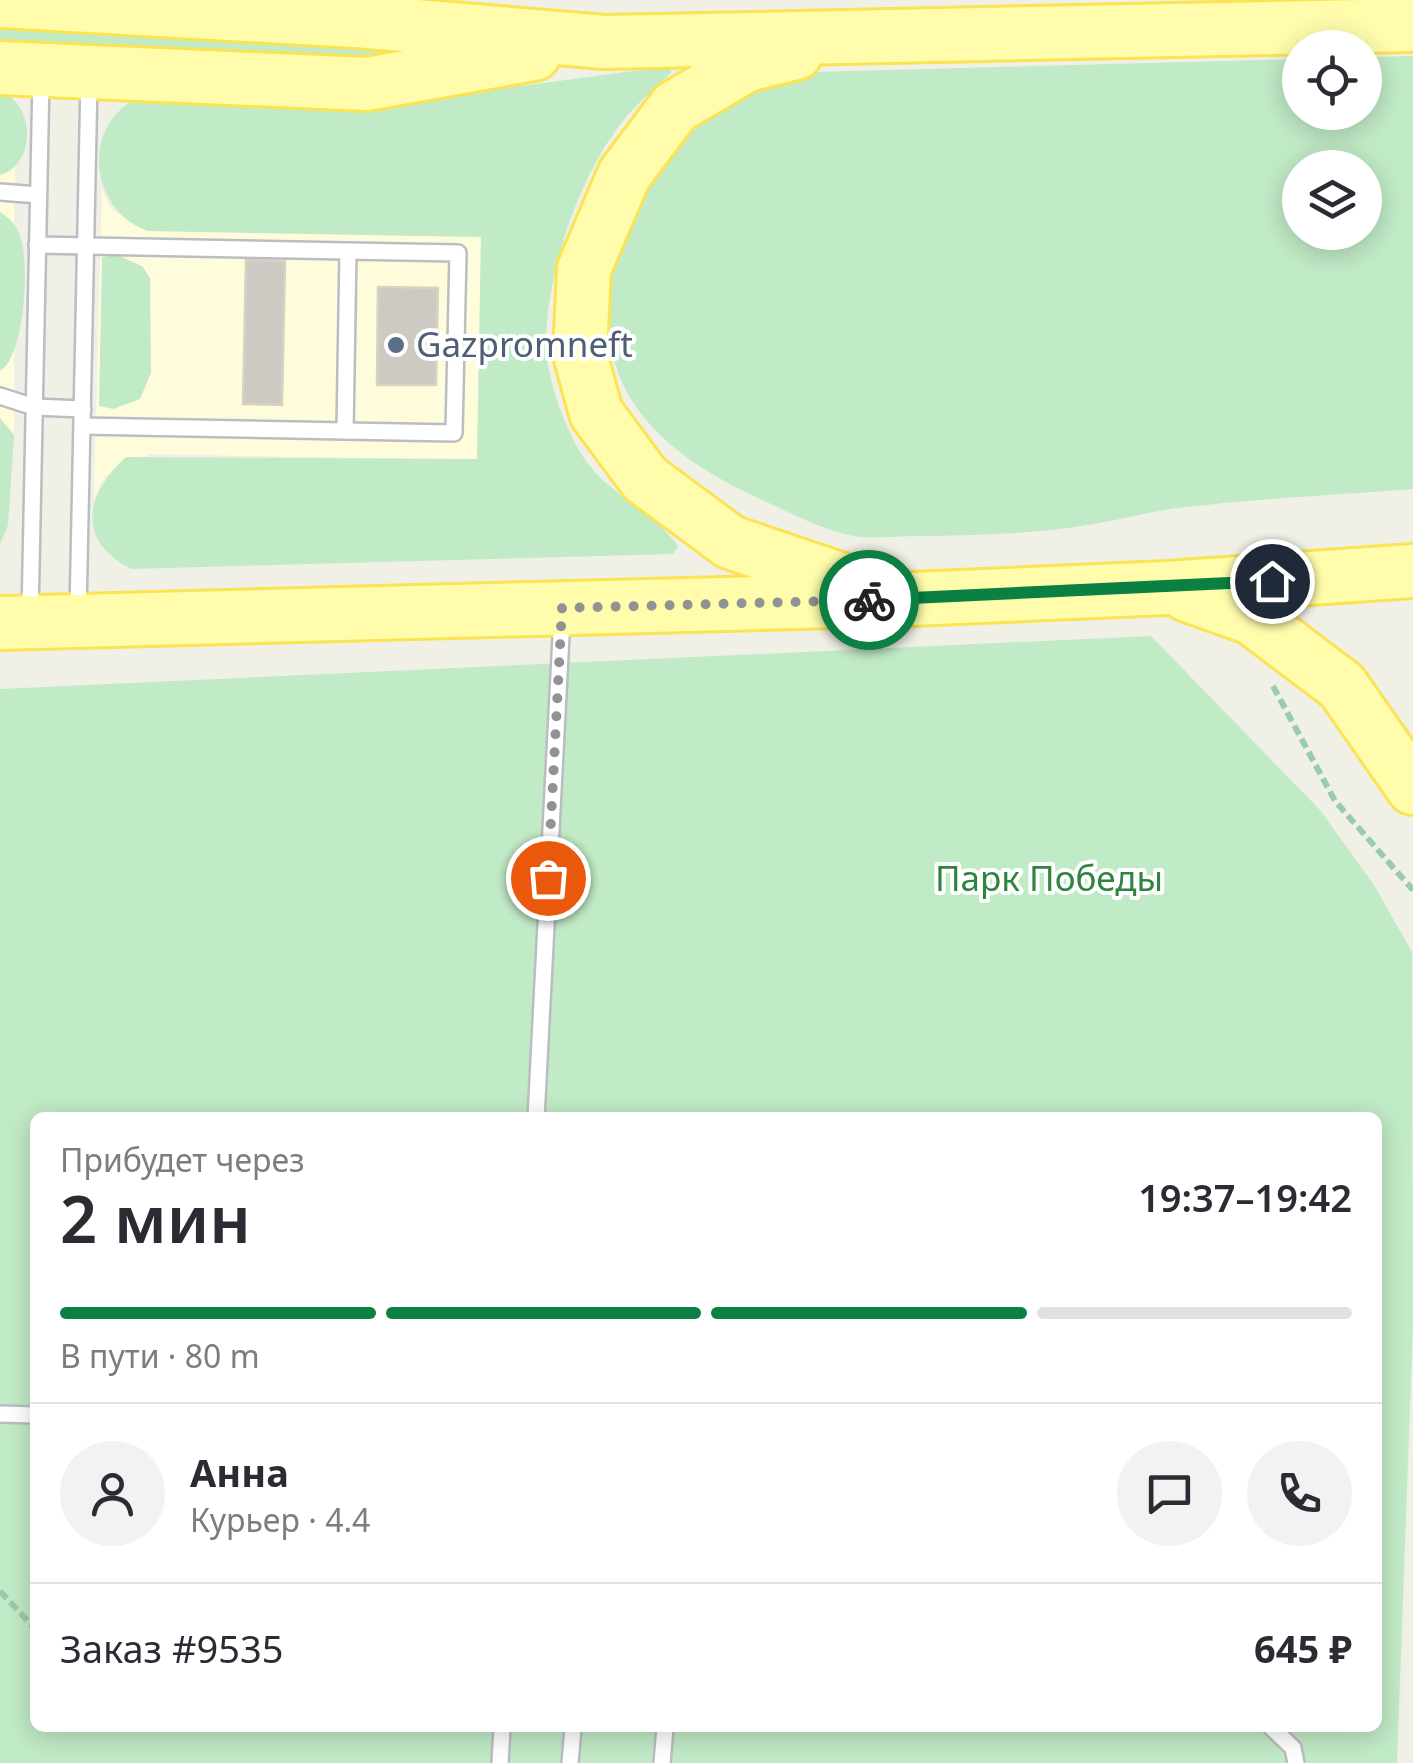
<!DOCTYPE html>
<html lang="ru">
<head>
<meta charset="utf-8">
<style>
  body { margin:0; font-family:"Noto Sans",sans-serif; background:#f2f2f3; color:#2b2b33; height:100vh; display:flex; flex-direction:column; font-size:38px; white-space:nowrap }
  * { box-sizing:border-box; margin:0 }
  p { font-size:32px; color:#7c7c81 }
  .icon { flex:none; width:55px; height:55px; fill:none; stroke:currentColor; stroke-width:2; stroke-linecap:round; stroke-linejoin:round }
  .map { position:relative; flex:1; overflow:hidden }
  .sheet { position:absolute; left:30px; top:1112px; width:1352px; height:620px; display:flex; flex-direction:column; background:#fff; border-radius:15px; box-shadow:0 5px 25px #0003 }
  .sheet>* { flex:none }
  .controls { position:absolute; left:1282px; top:30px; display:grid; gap:20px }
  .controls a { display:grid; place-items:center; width:100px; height:100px; border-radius:50%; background:#fff; box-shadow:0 5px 25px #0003; font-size:50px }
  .pin { position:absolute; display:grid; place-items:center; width:85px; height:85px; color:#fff; margin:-42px; border:5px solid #fff; border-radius:50%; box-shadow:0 2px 10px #0007 }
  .courier { position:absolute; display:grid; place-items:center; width:100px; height:100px; margin:-50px; border:8px solid #0b8043; border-radius:50%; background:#fff; color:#222; box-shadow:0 2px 12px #0007 }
  .head em { font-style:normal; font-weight:600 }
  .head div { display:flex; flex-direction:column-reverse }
  .head { display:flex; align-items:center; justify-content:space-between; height:170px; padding:0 30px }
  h1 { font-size:65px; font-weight:600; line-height:75px }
  .bar { display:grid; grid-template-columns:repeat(4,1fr); gap:15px 10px; align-content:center; height:120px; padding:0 30px }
  .bar i { height:12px; border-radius:8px; background:#e1e1e2 }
  .bar .current { background:#0b8043 }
  .bar p { grid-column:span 4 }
  .line { display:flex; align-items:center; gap:25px; padding:0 30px; border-top:2px solid #e1e1e2 }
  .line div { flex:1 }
  .round { display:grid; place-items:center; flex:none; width:105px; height:105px; border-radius:52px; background:#f2f2f3 }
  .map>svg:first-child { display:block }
  .commercial { fill:#fffcdc }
  .green { fill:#c1eac6; fill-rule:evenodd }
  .building { fill:#cccac3; stroke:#d6d3c3; stroke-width:2.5 }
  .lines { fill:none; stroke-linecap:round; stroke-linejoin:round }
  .lane-casing { stroke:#babdc2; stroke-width:20 }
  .primary-casing { stroke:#fbe354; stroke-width:58 }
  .path { stroke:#99cbae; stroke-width:6; stroke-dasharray:10 5; stroke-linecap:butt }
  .lane { stroke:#fff; stroke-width:15 }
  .primary { stroke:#fffdac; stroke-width:52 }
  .done { stroke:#919293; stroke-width:10; stroke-dasharray:0 18 }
  .route { stroke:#0b8043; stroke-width:12 }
  .service-dot { fill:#5c6f8a; stroke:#fff; stroke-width:4 }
  .labels { text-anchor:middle; stroke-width:8; stroke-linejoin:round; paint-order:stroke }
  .service-label { font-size:35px; fill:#4e5e75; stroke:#fff; text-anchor:start }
  .park-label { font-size:35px; fill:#2f843f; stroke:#fff }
</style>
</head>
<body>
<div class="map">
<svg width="1413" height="1763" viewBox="0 0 1413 1763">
  <rect width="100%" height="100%" fill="#f1f0e6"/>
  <g class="commercial">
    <path d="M15,165L14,222V435L0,418V175Z"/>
    <path d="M102,190L111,209L148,231L481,237L477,460L151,454L105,476L94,498Z"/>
  </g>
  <g class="green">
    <path d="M0,22L382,43L399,50L397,60L0,49Z"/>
    <path d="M1413,56V489C1338,495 1262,498 1187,507C1149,511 1113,522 1075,527C1023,534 969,536 917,536C896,536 869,540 849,535C818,528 786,511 758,498C634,441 574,361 629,223C659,146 731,86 813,72L1300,59V112H1365V57ZM1300,168H1365V232H1300Z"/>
    <path d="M671,66V73C656,87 640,101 627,116C580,172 550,263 546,335C543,373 568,441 593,470C618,498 655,514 678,546L673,554L131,569C76,541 85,494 126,457L477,459L481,237L148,231C83,207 82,113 149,94L371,106Z"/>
    <path d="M0,92C35,103 37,164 0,175Z"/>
    <path d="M0,212C10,219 16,224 20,236C30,261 25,357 0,371Z"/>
    <path d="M117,255L142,266L150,278L151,373L140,399L113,409L99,406L102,257Z"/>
    <path d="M0,418L14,435L8,525L0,544Z"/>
    <path d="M1151,636L1320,810L1374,885L1412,952L1413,1325L1397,1763H0V689ZM35,1118H1378V1728H35Z"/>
  </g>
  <g class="building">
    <path d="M246,260L285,261L282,405L243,404Z"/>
    <path d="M378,287L438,288L436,385H377Z"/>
  </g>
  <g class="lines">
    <defs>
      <g id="lane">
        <path d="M0,192L38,195"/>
        <path d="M37,245L348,251L345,431L82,426"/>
        <path d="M0,396L34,407L83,409"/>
        <path d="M345,431L454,433L458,253L348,251"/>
        <path d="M78,613L89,81"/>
        <path d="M30,616L41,79"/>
        <path d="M536,1118L562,617"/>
        <path d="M0,1414L35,1415"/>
        <path d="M1272,1728L1293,1748L1296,1763"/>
        <path d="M500,1763L502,1728"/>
        <path d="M570,1763L573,1728"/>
        <path d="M662,1763L665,1728"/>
      </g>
      <g id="primary">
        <path d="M0,1L357,21L605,42L1413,25"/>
        <path d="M796,53L747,65L675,107L624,175L584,269L580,354L596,413L645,479L730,542L860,586"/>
        <path d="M0,68L367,84L534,54"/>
        <path d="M1187,595L1252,618L1342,686L1413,788"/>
        <path d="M0,623L912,599L1167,588L1413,571"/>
      </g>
    </defs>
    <use href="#lane" class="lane-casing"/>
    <use href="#primary" class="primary-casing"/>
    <g class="path">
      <path d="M1273,686L1335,801L1413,890"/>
      <path d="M0,1591L35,1629"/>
    </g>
    <use href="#lane" class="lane"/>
    <use href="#primary" class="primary"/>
  </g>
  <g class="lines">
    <path class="done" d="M548,878L562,608L869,600"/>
    <path class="route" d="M869,600L1272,581"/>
  </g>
  <circle class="service-dot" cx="396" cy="345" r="10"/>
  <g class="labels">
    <g class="service-label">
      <text x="416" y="357">Gazpromneft</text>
    </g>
    <g class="park-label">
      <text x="1049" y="891">Парк Победы</text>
    </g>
  </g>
</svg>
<div class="controls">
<a><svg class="icon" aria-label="locate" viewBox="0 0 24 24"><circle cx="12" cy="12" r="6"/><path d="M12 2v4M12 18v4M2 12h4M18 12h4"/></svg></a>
<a><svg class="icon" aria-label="layers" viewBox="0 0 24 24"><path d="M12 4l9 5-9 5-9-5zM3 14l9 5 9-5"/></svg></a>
</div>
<div class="pin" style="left:548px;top:878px;background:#ea580c"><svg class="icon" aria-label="bag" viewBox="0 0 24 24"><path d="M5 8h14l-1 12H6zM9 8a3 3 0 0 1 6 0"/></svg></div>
<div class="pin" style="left:1272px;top:581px;background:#1f2937"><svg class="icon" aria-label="home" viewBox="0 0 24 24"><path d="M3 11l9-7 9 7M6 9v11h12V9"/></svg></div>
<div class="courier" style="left:869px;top:600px"><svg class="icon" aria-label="bike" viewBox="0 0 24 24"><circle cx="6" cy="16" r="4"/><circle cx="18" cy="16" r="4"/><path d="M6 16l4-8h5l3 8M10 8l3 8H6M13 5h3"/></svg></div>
<section class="sheet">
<div class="head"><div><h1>2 мин</h1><p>Прибудет через</p></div><em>19:37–19:42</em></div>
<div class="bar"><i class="current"></i><i class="current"></i><i class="current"></i><i></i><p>В пути · 80 m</p></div>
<div class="line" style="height:180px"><a class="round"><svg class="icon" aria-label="person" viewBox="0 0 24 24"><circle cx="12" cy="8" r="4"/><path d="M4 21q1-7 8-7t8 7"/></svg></a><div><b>Анна</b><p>Курьер · 4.4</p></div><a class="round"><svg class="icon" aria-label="chat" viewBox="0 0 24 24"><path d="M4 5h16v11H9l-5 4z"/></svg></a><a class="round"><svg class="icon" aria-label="phone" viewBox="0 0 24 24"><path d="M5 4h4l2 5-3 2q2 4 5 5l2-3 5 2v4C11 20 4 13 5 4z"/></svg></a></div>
<div class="line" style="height:130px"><div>Заказ #9535</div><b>645 ₽</b></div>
</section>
</div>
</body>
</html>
